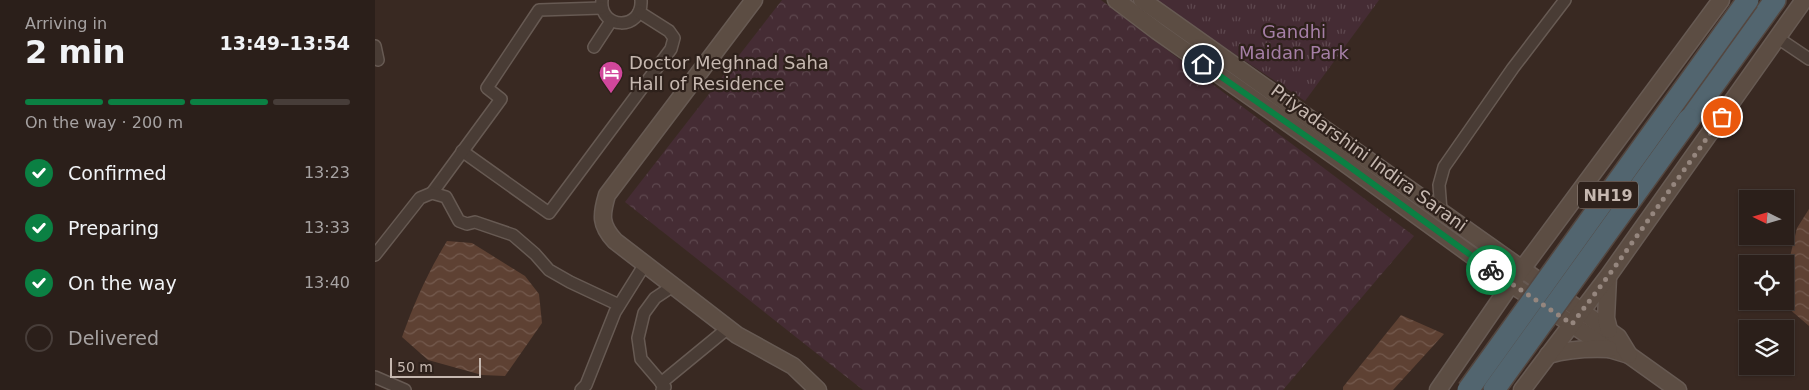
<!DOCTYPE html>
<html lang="en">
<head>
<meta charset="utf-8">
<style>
  body { margin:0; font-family:"DejaVu Sans",sans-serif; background:#372c27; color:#f1f3f6; height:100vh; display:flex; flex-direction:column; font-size:19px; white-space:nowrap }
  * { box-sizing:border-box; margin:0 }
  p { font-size:16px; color:#a6a2a2 }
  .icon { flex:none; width:28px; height:28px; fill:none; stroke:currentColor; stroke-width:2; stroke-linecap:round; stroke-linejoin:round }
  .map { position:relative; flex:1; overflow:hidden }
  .panel { display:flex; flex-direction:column; background:#2b1f1a; width:375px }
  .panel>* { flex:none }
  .needle { width:32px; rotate:275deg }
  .tools { position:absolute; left:1364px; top:190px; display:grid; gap:10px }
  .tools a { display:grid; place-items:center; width:55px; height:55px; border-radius:0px; background:#2b1f1a; box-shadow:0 1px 4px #0004,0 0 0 1px #473d39; font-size:25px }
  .scale { position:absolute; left:15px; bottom:12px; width:91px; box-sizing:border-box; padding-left:5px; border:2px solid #c6b8b0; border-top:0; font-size:14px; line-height:18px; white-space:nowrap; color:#c6b8b0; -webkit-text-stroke:4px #2e211b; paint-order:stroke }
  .pin { position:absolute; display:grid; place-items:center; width:42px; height:42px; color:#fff; margin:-21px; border:2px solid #fff; border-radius:50%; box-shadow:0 1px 5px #0007 }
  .courier { position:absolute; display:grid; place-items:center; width:50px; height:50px; margin:-25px; border:4px solid #0b8043; border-radius:50%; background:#fff; color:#222; box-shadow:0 1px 6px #0007 }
  .overview em { font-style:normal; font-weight:800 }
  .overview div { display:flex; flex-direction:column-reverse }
  .overview { display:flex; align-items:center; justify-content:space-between; height:85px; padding:0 25px }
  h1 { font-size:32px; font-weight:800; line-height:38px }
  .bar { display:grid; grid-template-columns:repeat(4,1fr); gap:8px 5px; align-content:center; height:60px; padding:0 25px }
  .bar i { height:6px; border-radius:4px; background:#473d39 }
  .bar .on { background:#0b8043 }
  .bar p { grid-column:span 4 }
  ol { padding:0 25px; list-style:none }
  li { display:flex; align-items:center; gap:15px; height:55px }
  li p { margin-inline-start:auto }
  li .icon { padding:5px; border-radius:50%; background:#0b8043; color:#fff; stroke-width:4 }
  li:last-child { color:#a6a2a2 }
  li i { width:28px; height:28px; border:2px solid #473d39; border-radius:50% }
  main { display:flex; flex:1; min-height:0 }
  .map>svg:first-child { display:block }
  .forest { fill:url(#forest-crowns) }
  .park { fill:url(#park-tufts) }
  .water { fill:url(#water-waves) }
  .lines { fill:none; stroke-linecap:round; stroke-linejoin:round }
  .street-casing { stroke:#675a53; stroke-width:14 }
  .secondary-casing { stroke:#675a53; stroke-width:19 }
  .highway-casing { stroke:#544740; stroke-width:24 }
  .street { stroke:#493c35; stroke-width:11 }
  .secondary { stroke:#5c4d43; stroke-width:16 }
  .highway { stroke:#52656f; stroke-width:21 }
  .highway-bridge-casing { stroke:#544740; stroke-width:24; stroke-linecap:butt }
  .highway-bridge { stroke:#52656f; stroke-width:21 }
  .done { stroke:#95867e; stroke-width:5; stroke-dasharray:0 9 }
  .route { stroke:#0b8043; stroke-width:6 }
  .labels { text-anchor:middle; stroke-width:4.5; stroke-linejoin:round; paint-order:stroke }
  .shield { fill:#2e211b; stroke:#988b83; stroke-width:1 }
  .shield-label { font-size:16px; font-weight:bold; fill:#c6b8b0 }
  .park-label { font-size:18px; fill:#a57fa6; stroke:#2e211b }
  .poi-label { font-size:18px; fill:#c6b8b0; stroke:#2e211b; text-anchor:start }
  .street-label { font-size:18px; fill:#c6b8b0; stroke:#2e211b }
</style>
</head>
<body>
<main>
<section class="panel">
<div class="overview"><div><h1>2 min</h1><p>Arriving in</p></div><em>13:49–13:54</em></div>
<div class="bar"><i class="on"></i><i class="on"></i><i class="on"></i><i></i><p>On the way · 200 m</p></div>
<ol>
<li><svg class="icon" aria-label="check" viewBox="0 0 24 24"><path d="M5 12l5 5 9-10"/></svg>Confirmed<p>13:23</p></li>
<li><svg class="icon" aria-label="check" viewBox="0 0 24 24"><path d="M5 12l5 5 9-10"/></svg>Preparing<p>13:33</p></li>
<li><svg class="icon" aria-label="check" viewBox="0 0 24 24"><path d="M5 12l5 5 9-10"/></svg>On the way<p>13:40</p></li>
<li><i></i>Delivered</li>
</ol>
</section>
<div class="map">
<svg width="1434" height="390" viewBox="0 0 1434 390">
  <defs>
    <pattern id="forest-crowns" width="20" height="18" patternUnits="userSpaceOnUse" patternTransform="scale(1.25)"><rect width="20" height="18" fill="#452c34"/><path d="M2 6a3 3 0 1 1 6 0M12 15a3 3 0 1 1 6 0" fill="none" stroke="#5e484f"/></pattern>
    <pattern id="park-tufts" width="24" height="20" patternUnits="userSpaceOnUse" patternTransform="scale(1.25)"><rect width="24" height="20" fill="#452c34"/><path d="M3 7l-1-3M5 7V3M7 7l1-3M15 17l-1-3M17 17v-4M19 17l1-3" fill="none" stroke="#5e484f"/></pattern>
    <pattern id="water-waves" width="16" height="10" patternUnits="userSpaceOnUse" patternTransform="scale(1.25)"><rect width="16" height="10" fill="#5e4133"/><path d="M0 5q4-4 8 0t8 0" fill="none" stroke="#745a4e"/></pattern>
  </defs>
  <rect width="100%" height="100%" fill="#392922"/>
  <path class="forest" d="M407,0H726L1039,236L908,390H488L250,202Z"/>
  <path class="park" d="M779,0H1004L930,101Z"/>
  <g class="water">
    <path d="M1434,209V326L1405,301H1410V277L1422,228Z"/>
    <path d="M72,241L97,243L150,276L164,294L167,323L130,376L107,375L53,360L27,337C39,303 53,272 72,241Z"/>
    <path d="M1026,315L1069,334L1018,390H968V387Z"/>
  </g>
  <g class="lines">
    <defs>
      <g id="street">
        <path d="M227,0C224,30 268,31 266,0"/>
        <path d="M1403,38L1434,59"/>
        <path d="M0,46L3,60"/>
        <path d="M219,47L236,21"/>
        <path d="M87,151L174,213L296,49L299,38L294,31L264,12"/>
        <path d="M57,193L126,99L112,88L164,10L227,8"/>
        <path d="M1066,211L1064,185L1069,167L1138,68L1190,0"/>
        <path d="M0,255L45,198L57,193L71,197L84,221L92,224L100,222L138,235L160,254L174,270L195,282L244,305"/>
        <path d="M0,377L30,390"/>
        <path d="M286,383L353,328"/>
        <path d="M206,390L211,385L240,312L270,264"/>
        <path d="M287,390L290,387L266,359L263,338L269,313L280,298L298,286"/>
      </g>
      <g id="secondary">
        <path d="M379,0L232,195C226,215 225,225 240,241L362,335L418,366L443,390"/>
        <path d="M741,0L782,31L968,162L1136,284L1234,349L1254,355L1303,390"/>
        <path d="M767,0L1243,337L1254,355"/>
        <path d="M1233,277L1231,318L1234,330"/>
        <path d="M1173,355C1194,349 1213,348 1234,349"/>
        <path d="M1063,390L1136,284L1346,0"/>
        <path d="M1147,390L1234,275L1429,0"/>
      </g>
      <path id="highway" d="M1314,119L1400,0"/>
    </defs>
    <use href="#street" class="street-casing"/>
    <use href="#secondary" class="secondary-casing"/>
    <use href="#highway" class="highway-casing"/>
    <use href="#street" class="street"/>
    <use href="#secondary" class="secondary"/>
    <use href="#highway" class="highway"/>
    <defs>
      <g id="highway-bridge">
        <path d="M1093,390L1373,0"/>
        <path d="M1119,390L1314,119"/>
      </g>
    </defs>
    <use href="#highway-bridge" class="highway-bridge-casing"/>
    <use href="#highway-bridge" class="highway-bridge"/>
  </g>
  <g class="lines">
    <path class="done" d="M1116,270L1197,324L1234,275L1347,117"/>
    <path class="route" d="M828,64L968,162L1116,270"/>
  </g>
  <defs>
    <symbol id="hotel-pin" viewBox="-11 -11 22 30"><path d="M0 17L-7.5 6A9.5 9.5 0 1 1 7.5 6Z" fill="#d1479c" stroke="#2e211b"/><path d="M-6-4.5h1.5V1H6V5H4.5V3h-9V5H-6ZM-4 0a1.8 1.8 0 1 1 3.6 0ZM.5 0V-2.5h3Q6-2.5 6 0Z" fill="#fff"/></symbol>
  </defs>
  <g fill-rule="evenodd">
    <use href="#hotel-pin" x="222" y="59" width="28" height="38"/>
  </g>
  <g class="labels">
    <rect class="shield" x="1203" y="181.5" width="60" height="27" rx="4"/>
    <g class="shield-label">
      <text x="1233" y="201">NH19</text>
    </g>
    <g class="park-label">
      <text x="919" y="38">Gandhi<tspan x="919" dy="21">Maidan Park</tspan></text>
    </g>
    <g class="poi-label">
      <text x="254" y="69">Doctor Meghnad Saha<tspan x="254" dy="21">Hall of Residence</tspan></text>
    </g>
    <g class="street-label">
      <text transform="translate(994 158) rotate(36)" y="6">Priyadarshini Indira Sarani</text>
    </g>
  </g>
</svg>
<div class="tools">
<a><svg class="needle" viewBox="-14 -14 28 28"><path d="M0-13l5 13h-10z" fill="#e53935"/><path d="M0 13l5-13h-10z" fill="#a6a2a2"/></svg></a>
<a><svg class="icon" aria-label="locate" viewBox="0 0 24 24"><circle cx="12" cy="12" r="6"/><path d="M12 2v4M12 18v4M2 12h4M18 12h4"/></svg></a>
<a><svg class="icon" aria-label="layers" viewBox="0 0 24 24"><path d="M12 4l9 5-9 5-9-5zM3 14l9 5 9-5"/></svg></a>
</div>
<div class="scale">50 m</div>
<div class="pin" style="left:1347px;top:117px;background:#ea580c"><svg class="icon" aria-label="bag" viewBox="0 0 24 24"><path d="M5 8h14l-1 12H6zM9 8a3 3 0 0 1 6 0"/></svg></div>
<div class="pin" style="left:828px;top:64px;background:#1f2937"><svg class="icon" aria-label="home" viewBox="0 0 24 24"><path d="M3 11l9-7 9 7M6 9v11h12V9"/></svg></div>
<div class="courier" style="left:1116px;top:270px"><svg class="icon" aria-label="bike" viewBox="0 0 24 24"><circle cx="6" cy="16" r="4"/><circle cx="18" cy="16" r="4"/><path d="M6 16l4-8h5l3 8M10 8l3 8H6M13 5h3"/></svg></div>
</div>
</main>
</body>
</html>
